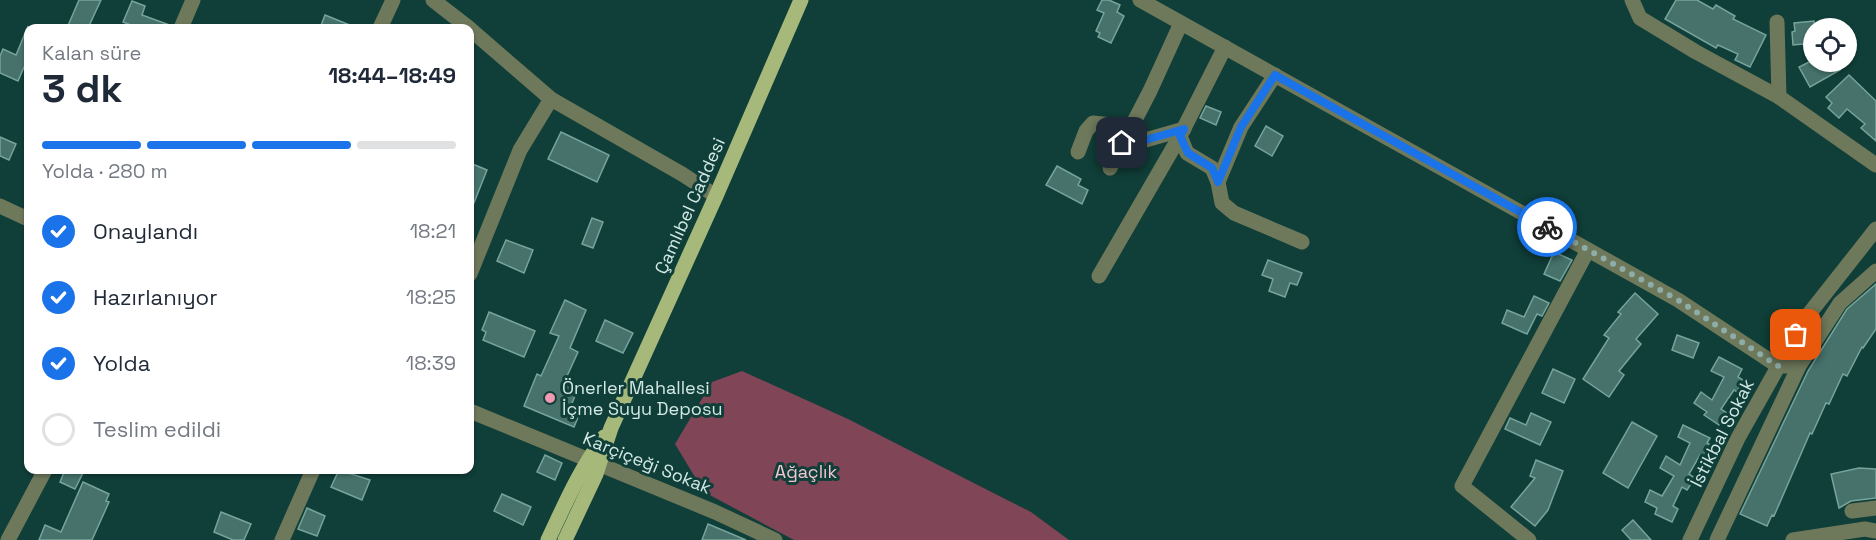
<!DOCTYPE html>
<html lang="tr">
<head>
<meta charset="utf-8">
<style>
  body { margin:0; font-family:"Space Grotesk",sans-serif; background:#f6f6f7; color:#1f2937; height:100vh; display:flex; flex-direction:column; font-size:22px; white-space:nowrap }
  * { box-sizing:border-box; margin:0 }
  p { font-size:20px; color:#747a83 }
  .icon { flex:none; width:33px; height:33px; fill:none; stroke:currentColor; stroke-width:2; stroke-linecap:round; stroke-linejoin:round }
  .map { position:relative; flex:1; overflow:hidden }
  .side { position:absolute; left:24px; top:24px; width:450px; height:450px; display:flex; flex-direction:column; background:#fff; border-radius:12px; box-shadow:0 2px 4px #0004 }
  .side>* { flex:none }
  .buttons { position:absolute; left:1803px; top:18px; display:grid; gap:12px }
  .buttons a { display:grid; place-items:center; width:54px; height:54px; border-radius:50%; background:#fff; box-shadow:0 2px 4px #0004; font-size:30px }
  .pin { position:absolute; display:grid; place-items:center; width:51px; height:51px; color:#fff; margin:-26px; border-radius:12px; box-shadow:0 3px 9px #0006 }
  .courier { position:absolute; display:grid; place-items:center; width:60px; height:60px; margin:-30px; border:4px solid #1a73e8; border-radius:50%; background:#fff; color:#222; box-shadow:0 2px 8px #0007 }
  .summary em { font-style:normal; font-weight:800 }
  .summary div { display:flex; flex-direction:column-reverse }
  .summary { display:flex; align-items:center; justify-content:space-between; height:102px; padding:0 18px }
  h1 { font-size:39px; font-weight:800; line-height:45px }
  .bar { display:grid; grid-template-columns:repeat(4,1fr); gap:9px 6px; align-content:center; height:72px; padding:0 18px }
  .bar i { height:8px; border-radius:4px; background:#e0e1e3 }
  .bar .selected { background:#1a73e8 }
  .bar p { grid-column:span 4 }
  ol { padding:0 18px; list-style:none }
  li { display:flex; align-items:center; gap:18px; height:66px }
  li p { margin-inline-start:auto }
  li .icon { padding:6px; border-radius:50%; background:#1a73e8; color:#fff; stroke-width:4 }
  li:last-child { color:#747a83 }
  li i { width:33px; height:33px; border:3px solid #e0e1e3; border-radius:50% }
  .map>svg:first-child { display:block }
  .green { fill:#804556 }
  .building { fill:#46726b; stroke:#76a49b; stroke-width:1.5 }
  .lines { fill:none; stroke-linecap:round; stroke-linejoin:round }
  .minor { stroke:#6e785a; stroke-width:15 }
  .major { stroke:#a6b97a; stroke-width:15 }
  .done { stroke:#8eada8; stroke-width:6; stroke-dasharray:0 10.8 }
  .route { stroke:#1a73e8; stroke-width:8 }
  .poi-dot { fill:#f19ab2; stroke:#103e38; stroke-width:2 }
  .labels { text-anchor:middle; stroke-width:6; stroke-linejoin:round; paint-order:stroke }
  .street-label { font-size:18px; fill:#d2e9e5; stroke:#103e38 }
  .poi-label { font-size:18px; fill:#d2e9e5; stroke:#103e38; text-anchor:start }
  .park-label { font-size:18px; fill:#f3c6d1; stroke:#103e38 }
</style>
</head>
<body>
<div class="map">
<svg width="1876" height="540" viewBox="0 0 1876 540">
  <rect width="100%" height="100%" fill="#103e38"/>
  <path class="green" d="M742,371L848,419L1031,512L1069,540H794L704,492L675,444L712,382Z"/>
  <g class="building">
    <path d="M79,0H101L88,28H67Z"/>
    <path d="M1102,0H1109L1120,5L1117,12L1124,16L1111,43L1098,37L1100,33L1096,31L1104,13L1097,10Z"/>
    <path d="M1676,0H1697L1713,9L1716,5L1735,16L1733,19L1766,35L1750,67L1735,60L1738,54L1718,45L1716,48L1665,19Z"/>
    <path d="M132,1L145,6L142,15L172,26L171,28H139L123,22Z"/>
    <path d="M325,15L357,28H320Z"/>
    <path d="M1814,21V43L1793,45L1792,32L1795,31L1794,23Z"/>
    <path d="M28,26V58L18,81L0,73V56L3,49L16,55Z"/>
    <path d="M1809,62H1836L1840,70L1810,87L1799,67Z"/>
    <path d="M1849,75L1876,101V141L1861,128L1865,124L1847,109L1839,118L1828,108L1832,103L1826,97Z"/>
    <path d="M1206,106L1221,112L1216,125L1200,118Z"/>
    <path d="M1266,126L1283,136L1272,156L1255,146Z"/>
    <path d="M561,132L609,155L597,182L548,159Z"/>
    <path d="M0,137L16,144L9,160L0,156Z"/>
    <path d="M470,163L487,170L470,213Z"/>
    <path d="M1057,166L1081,179L1078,185L1088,190L1082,204L1046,185Z"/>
    <path d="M592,218L603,222L593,248L582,244Z"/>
    <path d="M506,240L533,250L524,273L497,261Z"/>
    <path d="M1554,252L1572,260L1560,281L1544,274Z"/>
    <path d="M1268,260L1302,273L1297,285L1290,283L1285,297L1269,291L1273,279L1262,275Z"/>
    <path d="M1876,284V329L1863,348L1862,347L1847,376L1843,374L1829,404L1826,403L1812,434L1810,433L1774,516L1772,515L1767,526L1740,514L1808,371L1847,309Z"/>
    <path d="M1635,293L1658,314L1636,339L1641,344L1619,371L1624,375L1609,397L1583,379L1609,338L1604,335L1621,314L1618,312Z"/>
    <path d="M1534,296L1549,303L1542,316L1537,314L1527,334L1502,323L1507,310L1524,317Z"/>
    <path d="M565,300L586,310L570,348L578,352L563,385L577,391L569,411L579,415L574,427L524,406L537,374L541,376L559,336L550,333Z"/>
    <path d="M489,312L535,331L524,357L483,340L486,332L482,330Z"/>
    <path d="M605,320L633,333L623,353L596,341Z"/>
    <path d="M1677,335L1699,343L1693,358L1672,350Z"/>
    <path d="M1719,357L1742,369L1738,377L1743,380L1737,392L1734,390L1721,409L1727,413L1719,425L1704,415L1707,412L1694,403L1701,392L1712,400L1724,377L1711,371Z"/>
    <path d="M1553,369L1575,379L1564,403L1542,393Z"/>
    <path d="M1531,413L1551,422L1540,445L1505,429L1510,418L1526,425Z"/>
    <path d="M1632,422L1657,436L1628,488L1603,473Z"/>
    <path d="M1683,425L1710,438L1707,443L1711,445L1705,457L1700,455L1689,474L1695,478L1687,490L1682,487L1673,506L1678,509L1672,522L1655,514L1657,508L1645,502L1650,490L1662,496L1674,476L1660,468L1666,456L1680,465L1690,443L1678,437Z"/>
    <path d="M545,455L562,463L555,480L537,472Z"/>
    <path d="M1536,460L1563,471L1548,510L1535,526L1511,507L1535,478L1530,476Z"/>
    <path d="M1859,468L1876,469V498L1851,501L1839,508L1831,474Z"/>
    <path d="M65,470H76L83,473L75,489L60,482Z"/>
    <path d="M339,470L370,480L362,500L331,487Z"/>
    <path d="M83,482L109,494L106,501L109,502L92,540H39L45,525L61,532Z"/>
    <path d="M502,494L531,507L523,525L494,511Z"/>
    <path d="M307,508L325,516L317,536L298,529Z"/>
    <path d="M221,512L251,524L244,540H233L214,532Z"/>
    <path d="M1633,520L1651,540H1631L1622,530Z"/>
    <path d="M708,524L746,540H702Z"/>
  </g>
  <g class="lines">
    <g class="minor">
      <path d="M433,0L469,28"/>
      <path d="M1140,0L1678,300L1778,366H1799"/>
      <path d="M1632,0L1640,18L1696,52L1779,97L1876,165"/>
      <path d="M1777,22L1779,97"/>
      <path d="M181,28L193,0"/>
      <path d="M380,28L393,0"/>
      <path d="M470,29L551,99L682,174L716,196"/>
      <path d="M1180,136L1187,153L1212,168L1218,182L1222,203L1234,213L1302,242"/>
      <path d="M1122,143L1142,141L1184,129"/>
      <path d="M1078,152L1086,131L1093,123L1130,127"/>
      <path d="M1110,168L1150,91L1181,23"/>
      <path d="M1218,182L1241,127L1275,75"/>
      <path d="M0,206L28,219"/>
      <path d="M470,274L520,150L551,99"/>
      <path d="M1099,276L1180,136L1225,47"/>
      <path d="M470,411L715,512L775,540"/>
      <path d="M1852,511L1876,508"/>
      <path d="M8,540L45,470"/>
      <path d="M282,540L313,470"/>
      <path d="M1529,540L1462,486L1588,250"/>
      <path d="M1690,540L1738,438L1805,319L1876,229"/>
      <path d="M1717,540L1799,366L1840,303L1876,271"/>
      <path d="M1793,540L1865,529L1876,531"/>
    </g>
    <g class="major">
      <path d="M548,540C565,504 580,469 604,437"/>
      <path d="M565,540L596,474L611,428L716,196L801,0"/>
    </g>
  </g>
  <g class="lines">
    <path class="done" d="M1547,227L1678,300L1778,366L1796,335"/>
    <path class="route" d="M1122,143L1142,141L1184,129L1180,136L1188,153L1212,168L1218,182L1241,127L1275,75L1547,227"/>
  </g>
  <circle class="poi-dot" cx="550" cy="398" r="6"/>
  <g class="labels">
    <g class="street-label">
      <text transform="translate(690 206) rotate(-66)" y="6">Çamlıbel Caddesi</text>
      <text transform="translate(1722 433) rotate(-63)" y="6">İstikbal Sokak</text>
      <text transform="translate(647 463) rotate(22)" y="6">Karçiçeği Sokak</text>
    </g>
    <g class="poi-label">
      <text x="562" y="394">Önerler Mahallesi<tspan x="562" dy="21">İçme Suyu Deposu</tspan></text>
    </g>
    <g class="park-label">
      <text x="806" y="478">Ağaçlık</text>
    </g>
  </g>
</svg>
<div class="buttons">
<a><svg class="icon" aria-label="locate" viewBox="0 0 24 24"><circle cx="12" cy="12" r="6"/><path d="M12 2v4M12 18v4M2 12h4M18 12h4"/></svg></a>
</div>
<div class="pin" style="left:1796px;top:335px;background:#ea580c"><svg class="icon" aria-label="bag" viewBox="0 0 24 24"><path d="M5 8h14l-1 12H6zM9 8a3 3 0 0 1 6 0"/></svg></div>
<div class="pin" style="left:1122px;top:143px;background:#1f2937"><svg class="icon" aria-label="home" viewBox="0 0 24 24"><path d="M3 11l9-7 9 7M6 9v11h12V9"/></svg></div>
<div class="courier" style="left:1547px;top:227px"><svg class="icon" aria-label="bike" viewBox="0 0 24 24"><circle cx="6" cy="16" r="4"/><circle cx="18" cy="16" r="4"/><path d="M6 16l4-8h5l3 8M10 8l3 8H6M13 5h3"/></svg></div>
<section class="side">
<div class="summary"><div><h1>3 dk</h1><p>Kalan süre</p></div><em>18:44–18:49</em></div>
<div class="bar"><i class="selected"></i><i class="selected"></i><i class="selected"></i><i></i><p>Yolda · 280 m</p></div>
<ol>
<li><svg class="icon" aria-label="check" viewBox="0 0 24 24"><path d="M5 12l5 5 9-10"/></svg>Onaylandı<p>18:21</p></li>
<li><svg class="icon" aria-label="check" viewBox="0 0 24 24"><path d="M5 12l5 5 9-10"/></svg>Hazırlanıyor<p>18:25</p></li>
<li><svg class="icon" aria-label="check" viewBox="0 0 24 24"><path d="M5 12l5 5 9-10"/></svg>Yolda<p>18:39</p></li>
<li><i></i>Teslim edildi</li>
</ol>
</section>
</div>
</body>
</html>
